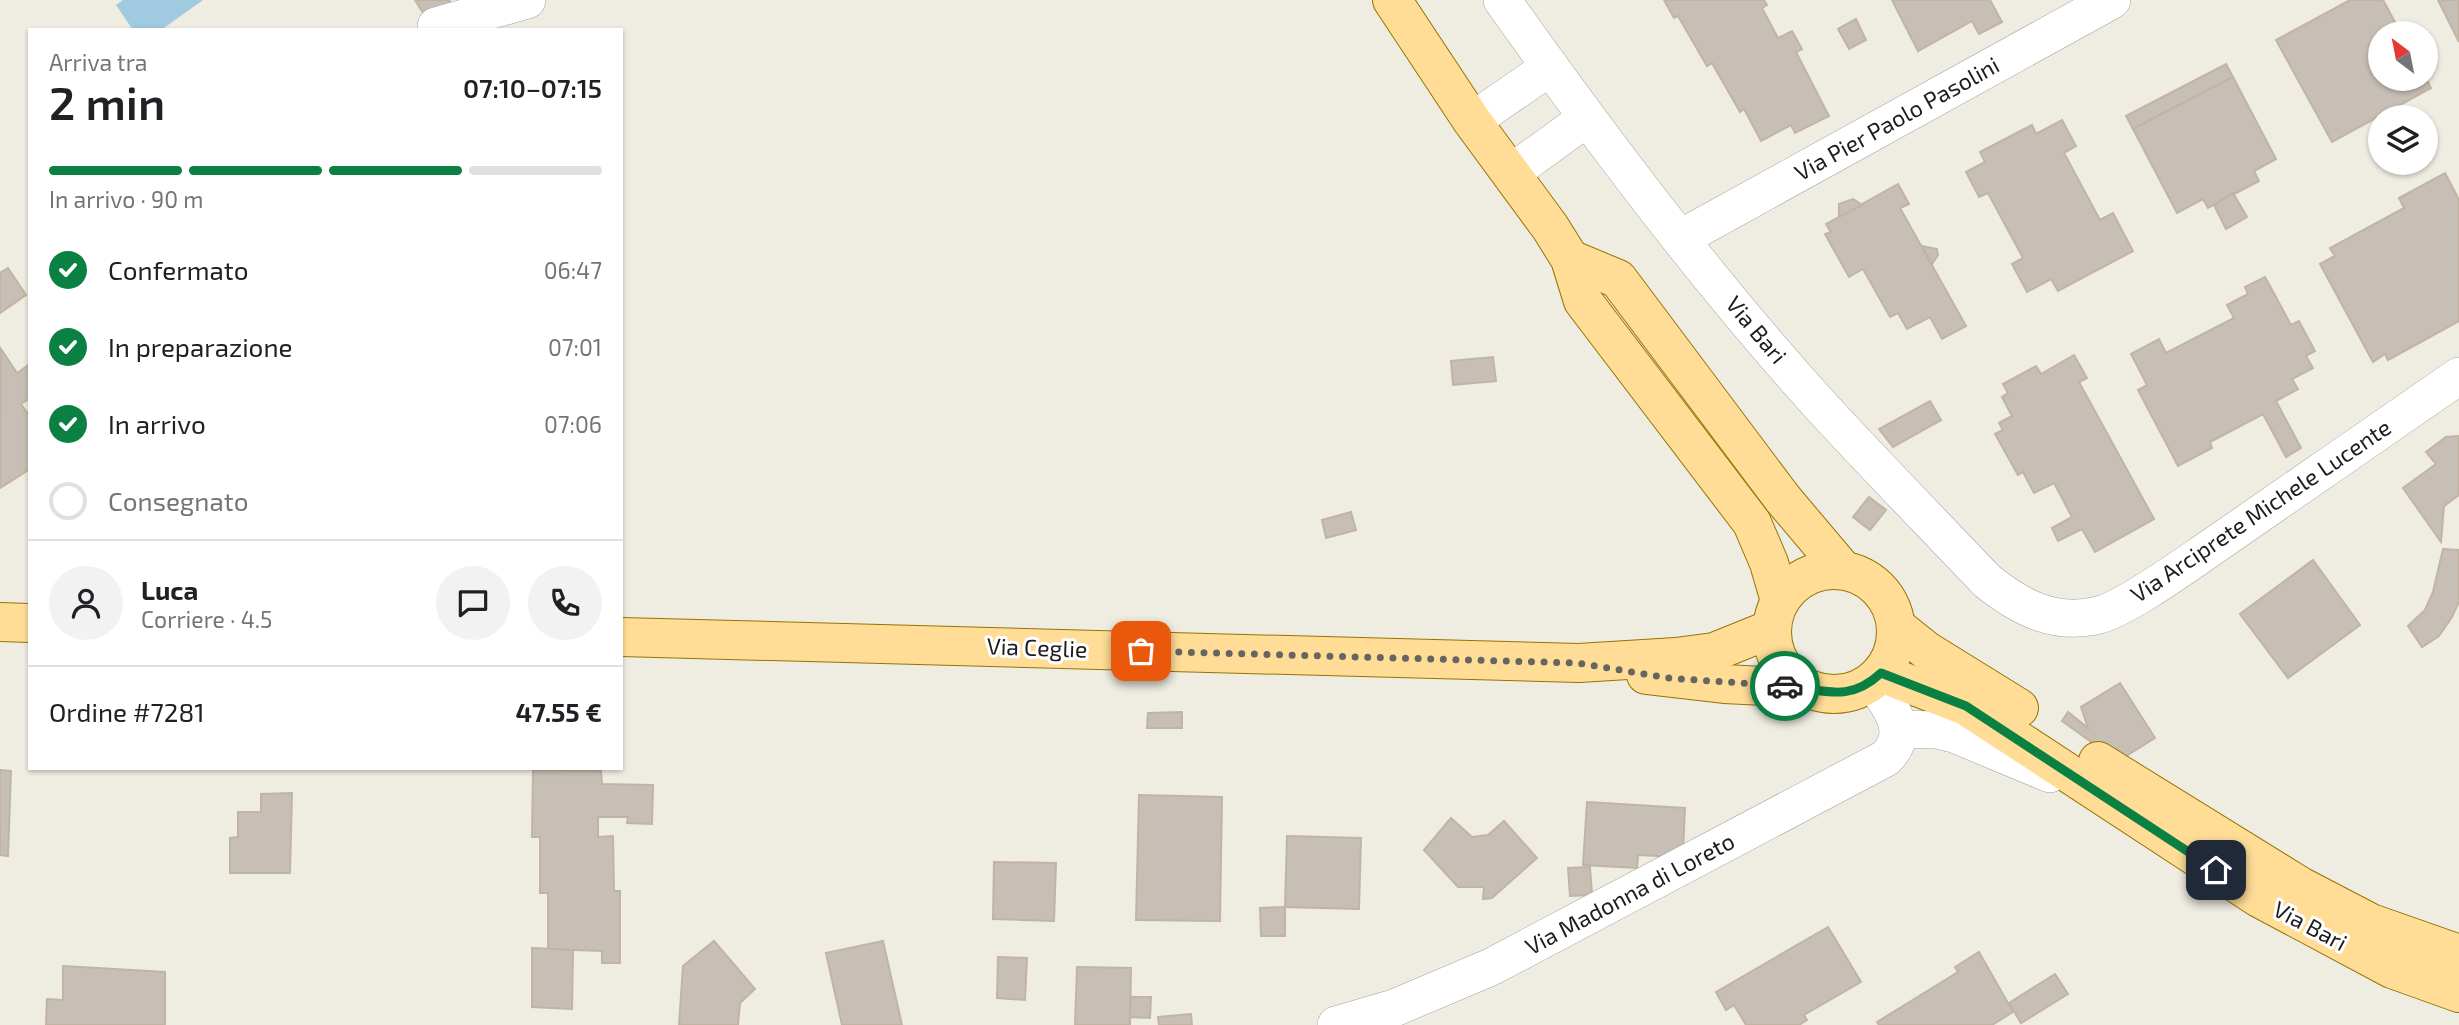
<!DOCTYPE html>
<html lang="it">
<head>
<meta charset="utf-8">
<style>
  body { margin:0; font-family:"Exo 2",sans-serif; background:#f2f2f2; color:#202124; height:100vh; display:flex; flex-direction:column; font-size:26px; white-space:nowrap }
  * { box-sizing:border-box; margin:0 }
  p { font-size:23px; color:#757577 }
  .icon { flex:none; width:38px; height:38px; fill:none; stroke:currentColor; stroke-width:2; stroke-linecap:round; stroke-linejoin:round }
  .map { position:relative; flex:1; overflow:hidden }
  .details { position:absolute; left:28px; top:28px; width:595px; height:742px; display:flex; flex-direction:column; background:#fff; border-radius:0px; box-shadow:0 2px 5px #0004 }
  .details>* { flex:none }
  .needle { width:46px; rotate:328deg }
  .controls { position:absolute; left:2368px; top:21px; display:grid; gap:14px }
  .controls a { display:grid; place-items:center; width:70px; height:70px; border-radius:50%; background:#fff; box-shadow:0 2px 5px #0004; font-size:35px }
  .pin { position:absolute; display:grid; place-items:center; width:60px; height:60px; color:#fff; margin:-30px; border-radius:14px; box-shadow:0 4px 10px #0006 }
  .courier { position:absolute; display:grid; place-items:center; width:70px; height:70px; margin:-35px; border:5px solid #0b8043; border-radius:50%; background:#fff; color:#222; box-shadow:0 2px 9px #0007 }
  .overview em { font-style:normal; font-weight:600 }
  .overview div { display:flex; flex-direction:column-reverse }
  .overview { display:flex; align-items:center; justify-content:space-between; height:119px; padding:0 21px }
  h1 { font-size:46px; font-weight:600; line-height:52px }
  .bar { display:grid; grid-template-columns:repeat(4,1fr); gap:10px 7px; align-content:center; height:84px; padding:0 21px }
  .bar i { height:9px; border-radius:5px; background:#e0e0e0 }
  .bar .selected { background:#0b8043 }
  .bar p { grid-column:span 4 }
  .line { display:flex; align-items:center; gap:18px; padding:0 21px; border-top:2px solid #e0e0e0 }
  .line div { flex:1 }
  .round { display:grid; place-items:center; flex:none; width:74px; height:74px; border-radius:37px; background:#f2f2f2 }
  ol { padding:0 21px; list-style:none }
  li { display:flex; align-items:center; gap:21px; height:77px }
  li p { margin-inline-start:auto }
  li .icon { padding:7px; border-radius:50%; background:#0b8043; color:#fff; stroke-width:4 }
  li:last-child { color:#757577 }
  li i { width:38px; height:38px; border:4px solid #e0e0e0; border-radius:50% }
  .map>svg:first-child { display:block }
  .water { fill:#9fcae0 }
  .building { fill:#c7bfb5; stroke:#c1b4a3; stroke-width:2 }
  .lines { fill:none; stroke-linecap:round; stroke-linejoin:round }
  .minor-casing { stroke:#a4a4a4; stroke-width:38 }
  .major-casing { stroke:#967400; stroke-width:40 }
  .minor { stroke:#fff; stroke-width:37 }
  .major { stroke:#ffdd97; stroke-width:38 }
  .done { stroke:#666562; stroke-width:7; stroke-dasharray:0 12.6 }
  .route { stroke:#0b8043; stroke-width:9 }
  .labels { text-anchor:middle; stroke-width:6; stroke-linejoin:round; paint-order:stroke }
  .street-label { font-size:23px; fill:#1d1d1d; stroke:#fff }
</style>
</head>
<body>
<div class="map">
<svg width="2459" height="1025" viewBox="0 0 2459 1025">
  <rect width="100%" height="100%" fill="#efece2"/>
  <path class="water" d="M123,0H203L161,30H133L116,5Z"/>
  <g class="building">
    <path d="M415,0H449L456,10L427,19Z"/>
    <path d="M1664,0H1764L1767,5L1762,8L1778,38L1792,31L1802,49L1796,52L1829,116L1795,133L1791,125L1761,141L1744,109L1740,112L1712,63L1707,66L1678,16L1674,18Z"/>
    <path d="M1892,0H1990L2002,22L1979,34L1972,21L1918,51Z"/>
    <path d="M2350,0H2383L2401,33H2380V79L2426,78L2431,88L2332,142L2276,40Z"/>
    <path d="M2438,0H2459V42Z"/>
    <path d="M1856,19L1866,40L1849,49L1838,29Z"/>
    <path d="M2226,64L2233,77L2133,129L2126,116Z"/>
    <path d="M2233,77L2276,159L2254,171L2259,181L2208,208L2203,199L2177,213L2133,129Z"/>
    <path d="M2062,120L2076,146L2064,153L2100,220L2113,213L2133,251L2058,291L2051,279L2027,292L2012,264L2023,258L1988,193L1979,197L1966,172L1985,162L1980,152L2032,125L2036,134Z"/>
    <path d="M2445,173L2459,200V321L2388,360L2385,354L2373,362L2320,264L2335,256L2330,248L2404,208L2399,198Z"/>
    <path d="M1898,184L1909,204L1900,208L1966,326L1942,339L1930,317L1907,329L1898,313L1890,317L1863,269L1849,277L1825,234L1831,232L1826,224Z"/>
    <path d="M2233,193L2247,217L2226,229L2214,205Z"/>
    <path d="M1853,199L1862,205L1839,217V204Z"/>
    <path d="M1922,246L1937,249L1938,255L1932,264Z"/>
    <path d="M8,268L26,295L0,313V273Z"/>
    <path d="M2265,277L2291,325L2299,321L2315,351L2306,356L2313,368L2292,379L2298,389L2276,401L2301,448L2286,457L2263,414L2210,442L2212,448L2178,466L2138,390L2147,385L2131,354L2159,339L2166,353L2234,318L2227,305L2248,294L2245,287Z"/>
    <path d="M1,349L17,373L30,364V398L21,404L30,417V469L0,488Z"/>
    <path d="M2074,355L2087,378L2079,382L2154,519L2095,552L2082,529L2058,541L2052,528L2072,517L2054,483L2034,493L2023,472L2018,475L1995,434L2003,430L1999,423L2012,416L2002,397L2008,393L2003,384L2036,366L2041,374Z"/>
    <path d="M1493,357L1496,381L1453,385L1451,361Z"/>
    <path d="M1930,401L1941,420L1893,447L1879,429Z"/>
    <path d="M2459,436V495L2444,506L2441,542L2403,488L2436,464L2426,452L2446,437Z"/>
    <path d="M1869,497L1886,510L1870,530L1853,517Z"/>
    <path d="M1351,512L1356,530L1326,538L1322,520Z"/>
    <path d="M2443,549L2459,550V602L2452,617L2439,636L2422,647L2408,626L2425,610L2433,592Z"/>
    <path d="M2313,560L2360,625L2288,678L2240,614Z"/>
    <path d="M2120,683L2155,738L2118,761L2062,721L2068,712L2088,728L2081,707Z"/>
    <path d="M1182,712V728H1147L1148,713Z"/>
    <path d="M0,770L11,771L8,856L0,855Z"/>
    <path d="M533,770L601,771L602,784L653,785L652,824L627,823L628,817H598V837L613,836L614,891H620V963H602V951L548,949V893H540V837H532Z"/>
    <path d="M292,793L290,873H230V838L238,837V812H261V794Z"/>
    <path d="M1139,795L1222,797L1220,921L1136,920Z"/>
    <path d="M1587,802L1685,808L1683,853L1676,857L1638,855L1637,868L1583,865Z"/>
    <path d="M1451,818L1472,837L1488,835L1504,821L1537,858L1492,898L1483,899L1484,887H1458L1424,850Z"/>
    <path d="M1287,836L1361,838L1359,909L1285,907Z"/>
    <path d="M994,862L1056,863L1054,921L993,919Z"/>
    <path d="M1590,867L1592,895L1570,896L1568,868Z"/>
    <path d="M1285,907V936H1261L1260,908Z"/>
    <path d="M1828,927L1861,982L1804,1015L1807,1020L1799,1025H1746L1734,1005L1726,1010L1716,992Z"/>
    <path d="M714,941L755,989L740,1003L738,1025H679L683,966Z"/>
    <path d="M883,941L902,1025H842L826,953Z"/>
    <path d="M532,948L573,950L572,1009L532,1007Z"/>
    <path d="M1979,952L2013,1012L1992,1025H1879L1877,1022L1958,972L1955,967Z"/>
    <path d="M998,957L1027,958L1025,1000L997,998Z"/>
    <path d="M63,966L165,972V1025H46L47,999L63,1000Z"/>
    <path d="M1077,967L1131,968L1130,1025H1075Z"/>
    <path d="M2055,974L2068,994L2021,1023L2009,1003Z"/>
    <path d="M1131,997H1151L1150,1018L1130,1017Z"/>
    <path d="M1191,1014L1192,1025H1159L1158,1017Z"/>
  </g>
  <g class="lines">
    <defs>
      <g id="minor">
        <path d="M1502,0C1601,139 1705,278 1819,404C1874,464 1931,522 1987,581C2021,608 2055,626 2099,615C2126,608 2184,566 2209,549C2292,491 2376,434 2459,376"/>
        <path d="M436,26L527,0"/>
        <path d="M1472,121L1550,67"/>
        <path d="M1511,173L1587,118"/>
        <path d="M1681,238L2112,0"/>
        <path d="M1899,729L1937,730L1954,734L2050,774"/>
        <path d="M1336,1025L1394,1008L1491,967L1886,758C1912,731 1890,706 1872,681"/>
      </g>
      <g id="major">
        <path d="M1392,0L1472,121L1550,227L1570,259L1583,301L1752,523L1769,563L1780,601"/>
        <path d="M1570,259L1618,279L1783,499L1843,570"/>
        <circle cx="1834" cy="632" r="62"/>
        <path d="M0,622L30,623"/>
        <path d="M1897,627L1927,651L2019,708"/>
        <path d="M621,637L1579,663L1676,657L1714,652L1771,629"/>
        <path d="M1881,673L1966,706L2259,898L2392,969L2459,993"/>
        <path d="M1646,675L1724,684L1806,688"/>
        <path d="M2098,761L2300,886L2371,923L2459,954"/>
      </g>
    </defs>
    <use href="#minor" class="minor-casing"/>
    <use href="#major" class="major-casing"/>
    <use href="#minor" class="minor"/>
    <use href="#major" class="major"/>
  </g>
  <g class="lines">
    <path class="done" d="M1141,651L1578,663L1668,678L1785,686"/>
    <path class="route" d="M1785,686C1823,689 1848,704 1881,673L1966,706L2216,870"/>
  </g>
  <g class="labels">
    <g class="street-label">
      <text transform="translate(1897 119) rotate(-29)" y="8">Via Pier Paolo Pasolini</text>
      <text transform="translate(1756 330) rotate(50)" y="8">Via Bari</text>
      <text transform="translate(2261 511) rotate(-34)" y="8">Via Arciprete Michele Lucente</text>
      <text transform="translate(1037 648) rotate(2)" y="8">Via Ceglie</text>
      <text transform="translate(1630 894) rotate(-28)" y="8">Via Madonna di Loreto</text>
      <text transform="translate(2310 926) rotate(28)" y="8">Via Bari</text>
    </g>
  </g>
</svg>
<div class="controls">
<a><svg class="needle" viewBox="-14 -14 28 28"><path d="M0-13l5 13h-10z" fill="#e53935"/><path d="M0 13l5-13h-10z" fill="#757577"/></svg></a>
<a><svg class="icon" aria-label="layers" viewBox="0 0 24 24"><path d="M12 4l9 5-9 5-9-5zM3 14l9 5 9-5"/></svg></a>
</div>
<div class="pin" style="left:1141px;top:651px;background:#ea580c"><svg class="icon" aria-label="bag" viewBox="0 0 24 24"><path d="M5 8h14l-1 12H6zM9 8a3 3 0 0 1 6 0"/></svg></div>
<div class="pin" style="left:2216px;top:870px;background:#1f2937"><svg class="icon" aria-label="home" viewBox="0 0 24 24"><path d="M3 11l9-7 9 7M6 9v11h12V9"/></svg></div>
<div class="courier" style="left:1785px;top:686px"><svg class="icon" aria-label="car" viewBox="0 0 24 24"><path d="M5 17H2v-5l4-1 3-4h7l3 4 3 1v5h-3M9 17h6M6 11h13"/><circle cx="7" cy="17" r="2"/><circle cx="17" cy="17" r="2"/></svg></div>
<section class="details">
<div class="overview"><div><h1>2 min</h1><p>Arriva tra</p></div><em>07:10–07:15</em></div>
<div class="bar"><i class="selected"></i><i class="selected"></i><i class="selected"></i><i></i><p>In arrivo · 90 m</p></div>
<ol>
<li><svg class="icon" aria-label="check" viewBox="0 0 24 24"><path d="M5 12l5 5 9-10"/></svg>Confermato<p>06:47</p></li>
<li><svg class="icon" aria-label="check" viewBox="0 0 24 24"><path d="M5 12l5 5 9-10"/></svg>In preparazione<p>07:01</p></li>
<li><svg class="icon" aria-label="check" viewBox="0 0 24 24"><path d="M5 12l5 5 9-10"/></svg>In arrivo<p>07:06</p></li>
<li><i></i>Consegnato</li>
</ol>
<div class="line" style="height:126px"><a class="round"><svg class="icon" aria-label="person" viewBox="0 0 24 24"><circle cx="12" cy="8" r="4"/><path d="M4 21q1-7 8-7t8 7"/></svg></a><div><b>Luca</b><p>Corriere · 4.5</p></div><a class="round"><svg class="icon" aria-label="chat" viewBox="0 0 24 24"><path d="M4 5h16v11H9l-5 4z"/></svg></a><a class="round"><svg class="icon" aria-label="phone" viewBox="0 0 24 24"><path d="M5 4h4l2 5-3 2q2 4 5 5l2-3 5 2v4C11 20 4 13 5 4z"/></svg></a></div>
<div class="line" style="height:91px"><div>Ordine #7281</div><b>47.55 €</b></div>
</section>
</div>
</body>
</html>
